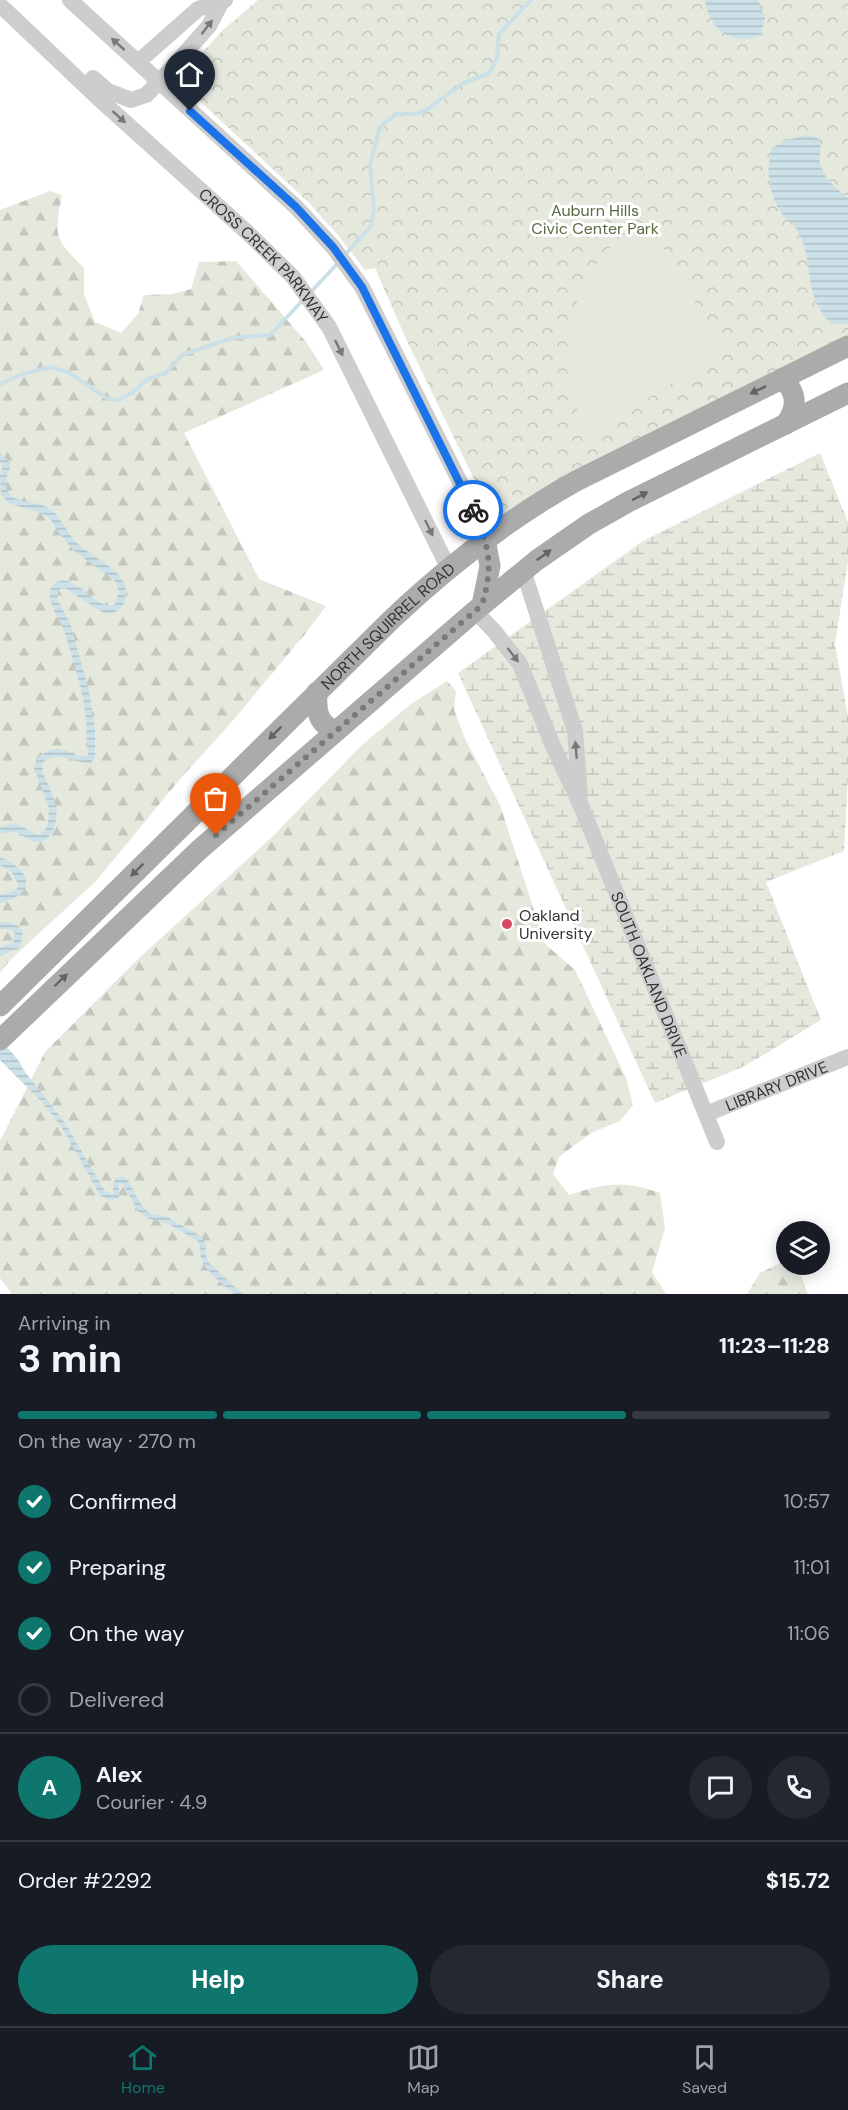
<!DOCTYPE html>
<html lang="en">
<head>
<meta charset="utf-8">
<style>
  body { margin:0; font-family:"DM Sans",sans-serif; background:#242831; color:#f1f3f6; height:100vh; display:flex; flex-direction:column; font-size:22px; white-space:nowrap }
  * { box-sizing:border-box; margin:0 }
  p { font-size:20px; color:#9ea1a6 }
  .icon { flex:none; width:33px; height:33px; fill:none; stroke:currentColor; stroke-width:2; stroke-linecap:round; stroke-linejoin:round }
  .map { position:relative; height:1294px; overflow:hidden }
  .sheet { display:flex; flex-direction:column; background:#171b24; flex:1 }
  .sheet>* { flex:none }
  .buttons { position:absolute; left:776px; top:1221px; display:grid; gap:12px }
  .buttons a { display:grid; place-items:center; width:54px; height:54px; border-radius:50%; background:#171b24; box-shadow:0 3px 15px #0003; font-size:30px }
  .pin { position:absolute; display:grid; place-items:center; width:51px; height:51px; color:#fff; margin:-62px -26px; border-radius:50% 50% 50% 0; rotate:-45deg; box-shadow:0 0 6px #0007 }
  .pin .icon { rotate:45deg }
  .courier { position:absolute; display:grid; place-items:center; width:60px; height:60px; margin:-30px; border:4px solid #1a73e8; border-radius:50%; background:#fff; color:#222; box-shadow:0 2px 8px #0007 }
  .head em { font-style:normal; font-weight:700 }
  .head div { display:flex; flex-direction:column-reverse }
  .head { display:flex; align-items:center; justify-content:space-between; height:102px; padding:0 18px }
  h1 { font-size:39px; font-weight:700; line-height:45px }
  .bar { display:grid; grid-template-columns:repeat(4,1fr); gap:9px 6px; align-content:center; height:72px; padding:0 18px }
  .bar i { height:8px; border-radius:4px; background:#363941 }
  .bar .selected { background:#0f766e }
  .bar p { grid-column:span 4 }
  .line { display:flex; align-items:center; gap:15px; padding:0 18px; border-top:2px solid #363941 }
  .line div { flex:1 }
  .round { display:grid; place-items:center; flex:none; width:63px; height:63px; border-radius:32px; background:#242831 }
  ol { padding:0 18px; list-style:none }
  li { display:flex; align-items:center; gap:18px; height:66px }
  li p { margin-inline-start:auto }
  li .icon { padding:6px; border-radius:50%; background:#0f766e; color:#fff; stroke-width:4 }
  li:last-child { color:#9ea1a6 }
  li i { width:33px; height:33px; border:3px solid #363941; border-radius:50% }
  .action { display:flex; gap:12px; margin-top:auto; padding:12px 18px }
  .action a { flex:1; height:69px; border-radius:36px; background:#0f766e; color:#fff; font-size:24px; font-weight:700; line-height:69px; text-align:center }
  .action a+a { background:#242831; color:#f1f3f6 }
  .tabs { display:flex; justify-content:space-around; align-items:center; height:84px; border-top:2px solid #363941; background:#171b24; font-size:16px; color:#9ea1a6 }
  .tabs a { display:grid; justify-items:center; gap:3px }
  .tabs .selected { color:#0f766e }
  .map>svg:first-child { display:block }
  .forest { fill:url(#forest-firs) }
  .wetland { fill:url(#wetland-marsh) }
  .park { fill:url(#park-crowns) }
  .garden { fill:#e4e8dd }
  .water { fill:url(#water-rules) }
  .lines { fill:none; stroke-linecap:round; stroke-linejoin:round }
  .stream { stroke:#cbe0e7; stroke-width:4 }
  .minor { stroke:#cdcdcd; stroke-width:16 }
  .major { stroke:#ababab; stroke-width:21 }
  .oneway { fill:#787878 }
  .oneway2 { fill:#636363 }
  .done { stroke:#7a7a7a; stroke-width:6; stroke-dasharray:0 10.8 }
  .route { stroke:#1a73e8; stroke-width:8 }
  .poi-dot { fill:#d54965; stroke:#fff; stroke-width:2 }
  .labels { text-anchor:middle; stroke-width:6; stroke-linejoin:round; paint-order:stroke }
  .park-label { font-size:16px; fill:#5b6b43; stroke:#fff }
  .street-label { font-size:16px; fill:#333; stroke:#fff }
  .poi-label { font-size:16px; fill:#333; stroke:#fff; text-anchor:start }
</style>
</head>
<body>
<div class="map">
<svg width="848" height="1294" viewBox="0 0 848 1294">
  <defs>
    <pattern id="forest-firs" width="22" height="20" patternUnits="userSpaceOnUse" patternTransform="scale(1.5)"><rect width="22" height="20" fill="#e4e8dd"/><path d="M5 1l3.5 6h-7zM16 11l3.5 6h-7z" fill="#c4c7be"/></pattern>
    <pattern id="wetland-marsh" width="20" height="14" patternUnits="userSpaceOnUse" patternTransform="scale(1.5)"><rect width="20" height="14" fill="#e4e8dd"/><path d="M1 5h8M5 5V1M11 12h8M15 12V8" fill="none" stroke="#c4c7be"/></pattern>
    <pattern id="park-crowns" width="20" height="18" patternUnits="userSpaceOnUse" patternTransform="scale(1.5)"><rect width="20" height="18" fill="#e4e8dd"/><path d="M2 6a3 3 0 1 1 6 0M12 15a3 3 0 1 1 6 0" fill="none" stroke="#c4c7be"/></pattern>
    <pattern id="water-rules" width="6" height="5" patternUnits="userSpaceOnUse" patternTransform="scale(1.5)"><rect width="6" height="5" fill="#cbe0e7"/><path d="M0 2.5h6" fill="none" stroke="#afc1c7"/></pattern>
  </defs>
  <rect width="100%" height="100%" fill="#fff"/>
  <g class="forest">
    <path d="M50,191L62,195C54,237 54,238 84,268V294L95,322L121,333L138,314L144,295L172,294L191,289L199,262L236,261L307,343L324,370L184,433L259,579L326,606L305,634L230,724L180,779L96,881L11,959L0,973V210Z"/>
    <path d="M447,681L456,691L454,709L465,739L500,805L545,944L575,970L626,1078L633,1105L620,1121L591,1133L559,1157L553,1174L569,1195C606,1183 623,1180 660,1193L665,1228L652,1272L666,1294H12L0,1278V1141L45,1052L138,959L272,837L362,745L411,704Z"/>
    <path d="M786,1260V1264L797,1265L808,1294H747L760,1273Z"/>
  </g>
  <path class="wetland" d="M820,453L848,522V561L835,644L848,717V777L844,851L766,882L821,1020L745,1066L655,1103L458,673L643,541Z"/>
  <path class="park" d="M258,0H848V340L544,490L494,520L406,339L375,268L365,270L337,234L308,202L177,80L223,30Z"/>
  <path class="garden" d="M647,222L720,344L715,355L592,434C582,419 570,400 568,380C562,330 579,277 616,242C624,234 637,228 647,222Z"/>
  <g class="water">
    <path d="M705,0H758L765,18L760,36C731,46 709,29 705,0Z"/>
    <path d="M809,135L819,139C823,150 818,154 820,163C822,177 838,190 848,198V324H832C801,297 816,257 795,227C792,222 786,219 782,214C777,207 771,193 770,184C767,172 769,160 772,148L786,140Z"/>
    <path d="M0,453L11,464C9,472 3,482 7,490C14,505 36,500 48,508C61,515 66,533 77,543C91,557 128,571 126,594C126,605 120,610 111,614L102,612L65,588L59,589L57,599L70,623L89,691L95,730V757L90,764C73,762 58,750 43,762C38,780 66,800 53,830C51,835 45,841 40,842C29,844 23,833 14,832C10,831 4,834 0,834V827L16,823L35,834L39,835L45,830L48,824L49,808L34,768L37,758C64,737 69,760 88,755C86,742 87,730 86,718C83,689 73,661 65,633C62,622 52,611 50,599C49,592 51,583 59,581C79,576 98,613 115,604L119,591L115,581L73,550L59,533L51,520L44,514L8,503L1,494L0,475L3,466L0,462Z"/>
    <path d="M0,857C31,870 39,894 0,903V895L16,890L19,885L11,871L0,865Z"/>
    <path d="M0,922C20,922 28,929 19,948L0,956V948L13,943L15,934L10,929H0Z"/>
    <path d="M0,1039L19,1061L23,1069L65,1123L105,1191L113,1194V1184L116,1178L122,1176L129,1182L142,1207L151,1214L167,1217L202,1237L206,1245L205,1253L209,1263L243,1294H234C224,1284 208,1274 202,1261C199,1254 202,1248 198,1241L165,1222L149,1219L138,1211L124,1186L121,1183L119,1185V1198L109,1200L100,1195C86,1172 75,1148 60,1125C43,1100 21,1082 0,1060Z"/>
  </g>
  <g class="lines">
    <g class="stream">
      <path d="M344,256L371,226L374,210L370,165L379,131L385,122L397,114H415L425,111L463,83L488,74L497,59L499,34L531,0"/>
      <path d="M309,294L339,262"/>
      <path d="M0,384L23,374L50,367L68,372L108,399L118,400L132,393L146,380L166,373L182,355L232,338L270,335L304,299"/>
    </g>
    <g class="minor">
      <path d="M70,0L296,207L333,247L362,287L466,494L485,539"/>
      <path id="s1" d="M0,5L97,97L248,233L293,277L329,327L448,567"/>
      <path d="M138,62L198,9L225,0"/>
      <path d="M93,78L108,91L131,100L146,95L159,82L209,26L222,1"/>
      <path d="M523,570L575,731L580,796"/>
      <path id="s2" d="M475,611L495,632L520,664L553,746L582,808L717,1142"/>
      <path id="s3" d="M706,1114L848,1057"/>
    </g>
    <g class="major">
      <path d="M783,378C797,394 798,406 786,424"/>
      <path d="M482,605L490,566L485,539"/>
      <path d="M317,692C316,710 317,724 336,731"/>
      <path id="s4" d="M0,1006L391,620C448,566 508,519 576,481L848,346"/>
      <path d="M0,1040L199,850L475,611L537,560L589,524L628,502L848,393"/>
    </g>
  </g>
  <defs><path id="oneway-solid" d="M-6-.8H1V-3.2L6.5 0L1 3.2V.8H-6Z" transform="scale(1.5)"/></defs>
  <g class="oneway">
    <use href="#oneway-solid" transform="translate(207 27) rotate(-53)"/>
    <use href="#oneway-solid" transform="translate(118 44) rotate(-138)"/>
    <use href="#oneway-solid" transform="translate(119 117) rotate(42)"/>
    <use href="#oneway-solid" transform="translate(339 348) rotate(64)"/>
    <use href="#oneway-solid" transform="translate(429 528) rotate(64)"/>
    <use href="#oneway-solid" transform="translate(513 655) rotate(52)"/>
    <use href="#oneway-solid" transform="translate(576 750) rotate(-95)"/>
  </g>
  <g class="oneway2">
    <use href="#oneway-solid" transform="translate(758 390) rotate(154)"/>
    <use href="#oneway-solid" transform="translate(640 496) rotate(-27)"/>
    <use href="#oneway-solid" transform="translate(544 555) rotate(-36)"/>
    <use href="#oneway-solid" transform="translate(275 733) rotate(135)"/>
    <use href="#oneway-solid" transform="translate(137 870) rotate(135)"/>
    <use href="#oneway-solid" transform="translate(61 980) rotate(-44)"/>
  </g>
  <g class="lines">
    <path class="done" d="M216,835L482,605C494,563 489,548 473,510"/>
    <path class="route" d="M190,111L296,207L333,247L362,287L473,510"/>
  </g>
  <circle class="poi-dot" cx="507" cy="924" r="6"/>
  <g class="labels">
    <g class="park-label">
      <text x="595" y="216">Auburn Hills<tspan x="595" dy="18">Civic Center Park</tspan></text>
    </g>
    <g class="street-label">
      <text dy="6" stroke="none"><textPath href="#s1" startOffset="364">CROSS CREEK PARKWAY</textPath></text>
      <text dy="6" stroke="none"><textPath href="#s4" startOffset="543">NORTH SQUIRREL ROAD</textPath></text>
      <text dy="6" stroke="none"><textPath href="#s2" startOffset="406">SOUTH OAKLAND DRIVE</textPath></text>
      <text dy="6" stroke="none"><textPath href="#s3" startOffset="76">LIBRARY DRIVE</textPath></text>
    </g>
    <g class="poi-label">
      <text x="519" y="921">Oakland<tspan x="519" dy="18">University</tspan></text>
    </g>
  </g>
</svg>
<div class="buttons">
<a><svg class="icon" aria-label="layers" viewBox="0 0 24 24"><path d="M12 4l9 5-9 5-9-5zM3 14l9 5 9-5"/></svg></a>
</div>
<div class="pin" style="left:216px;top:835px;background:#ea580c"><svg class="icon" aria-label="bag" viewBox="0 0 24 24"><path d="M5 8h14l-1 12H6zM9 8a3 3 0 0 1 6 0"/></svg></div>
<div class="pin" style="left:190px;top:111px;background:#1f2937"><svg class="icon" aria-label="home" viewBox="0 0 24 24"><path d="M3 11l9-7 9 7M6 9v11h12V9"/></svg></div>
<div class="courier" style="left:473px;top:510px"><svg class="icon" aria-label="bike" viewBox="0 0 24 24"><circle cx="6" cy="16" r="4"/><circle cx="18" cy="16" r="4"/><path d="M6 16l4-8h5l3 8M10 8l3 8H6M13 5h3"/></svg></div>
</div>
<section class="sheet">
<div class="head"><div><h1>3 min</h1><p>Arriving in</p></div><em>11:23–11:28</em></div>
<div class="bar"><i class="selected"></i><i class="selected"></i><i class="selected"></i><i></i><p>On the way · 270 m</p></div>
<ol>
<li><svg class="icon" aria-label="check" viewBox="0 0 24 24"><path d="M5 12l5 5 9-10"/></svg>Confirmed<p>10:57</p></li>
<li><svg class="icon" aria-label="check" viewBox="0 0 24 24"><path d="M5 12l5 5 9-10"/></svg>Preparing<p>11:01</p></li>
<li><svg class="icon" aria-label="check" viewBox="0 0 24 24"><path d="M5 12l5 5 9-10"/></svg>On the way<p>11:06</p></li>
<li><i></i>Delivered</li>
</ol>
<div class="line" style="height:108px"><b class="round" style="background:#0f766e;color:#fff">A</b><div><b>Alex</b><p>Courier · 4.9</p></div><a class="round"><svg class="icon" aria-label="chat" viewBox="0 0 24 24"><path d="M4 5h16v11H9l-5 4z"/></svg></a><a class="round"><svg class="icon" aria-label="phone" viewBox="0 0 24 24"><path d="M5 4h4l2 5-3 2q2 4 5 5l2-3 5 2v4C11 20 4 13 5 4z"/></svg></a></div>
<div class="line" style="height:78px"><div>Order #2292</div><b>$15.72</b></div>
<div class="action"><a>Help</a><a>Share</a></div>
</section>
<nav class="tabs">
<a class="selected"><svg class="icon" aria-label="home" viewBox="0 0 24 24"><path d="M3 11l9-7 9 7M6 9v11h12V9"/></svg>Home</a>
<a><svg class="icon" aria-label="map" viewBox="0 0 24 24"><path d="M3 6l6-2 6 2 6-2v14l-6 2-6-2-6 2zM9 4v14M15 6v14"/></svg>Map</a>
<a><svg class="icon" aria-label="saved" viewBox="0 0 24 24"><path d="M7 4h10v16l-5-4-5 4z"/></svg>Saved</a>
</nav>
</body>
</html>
